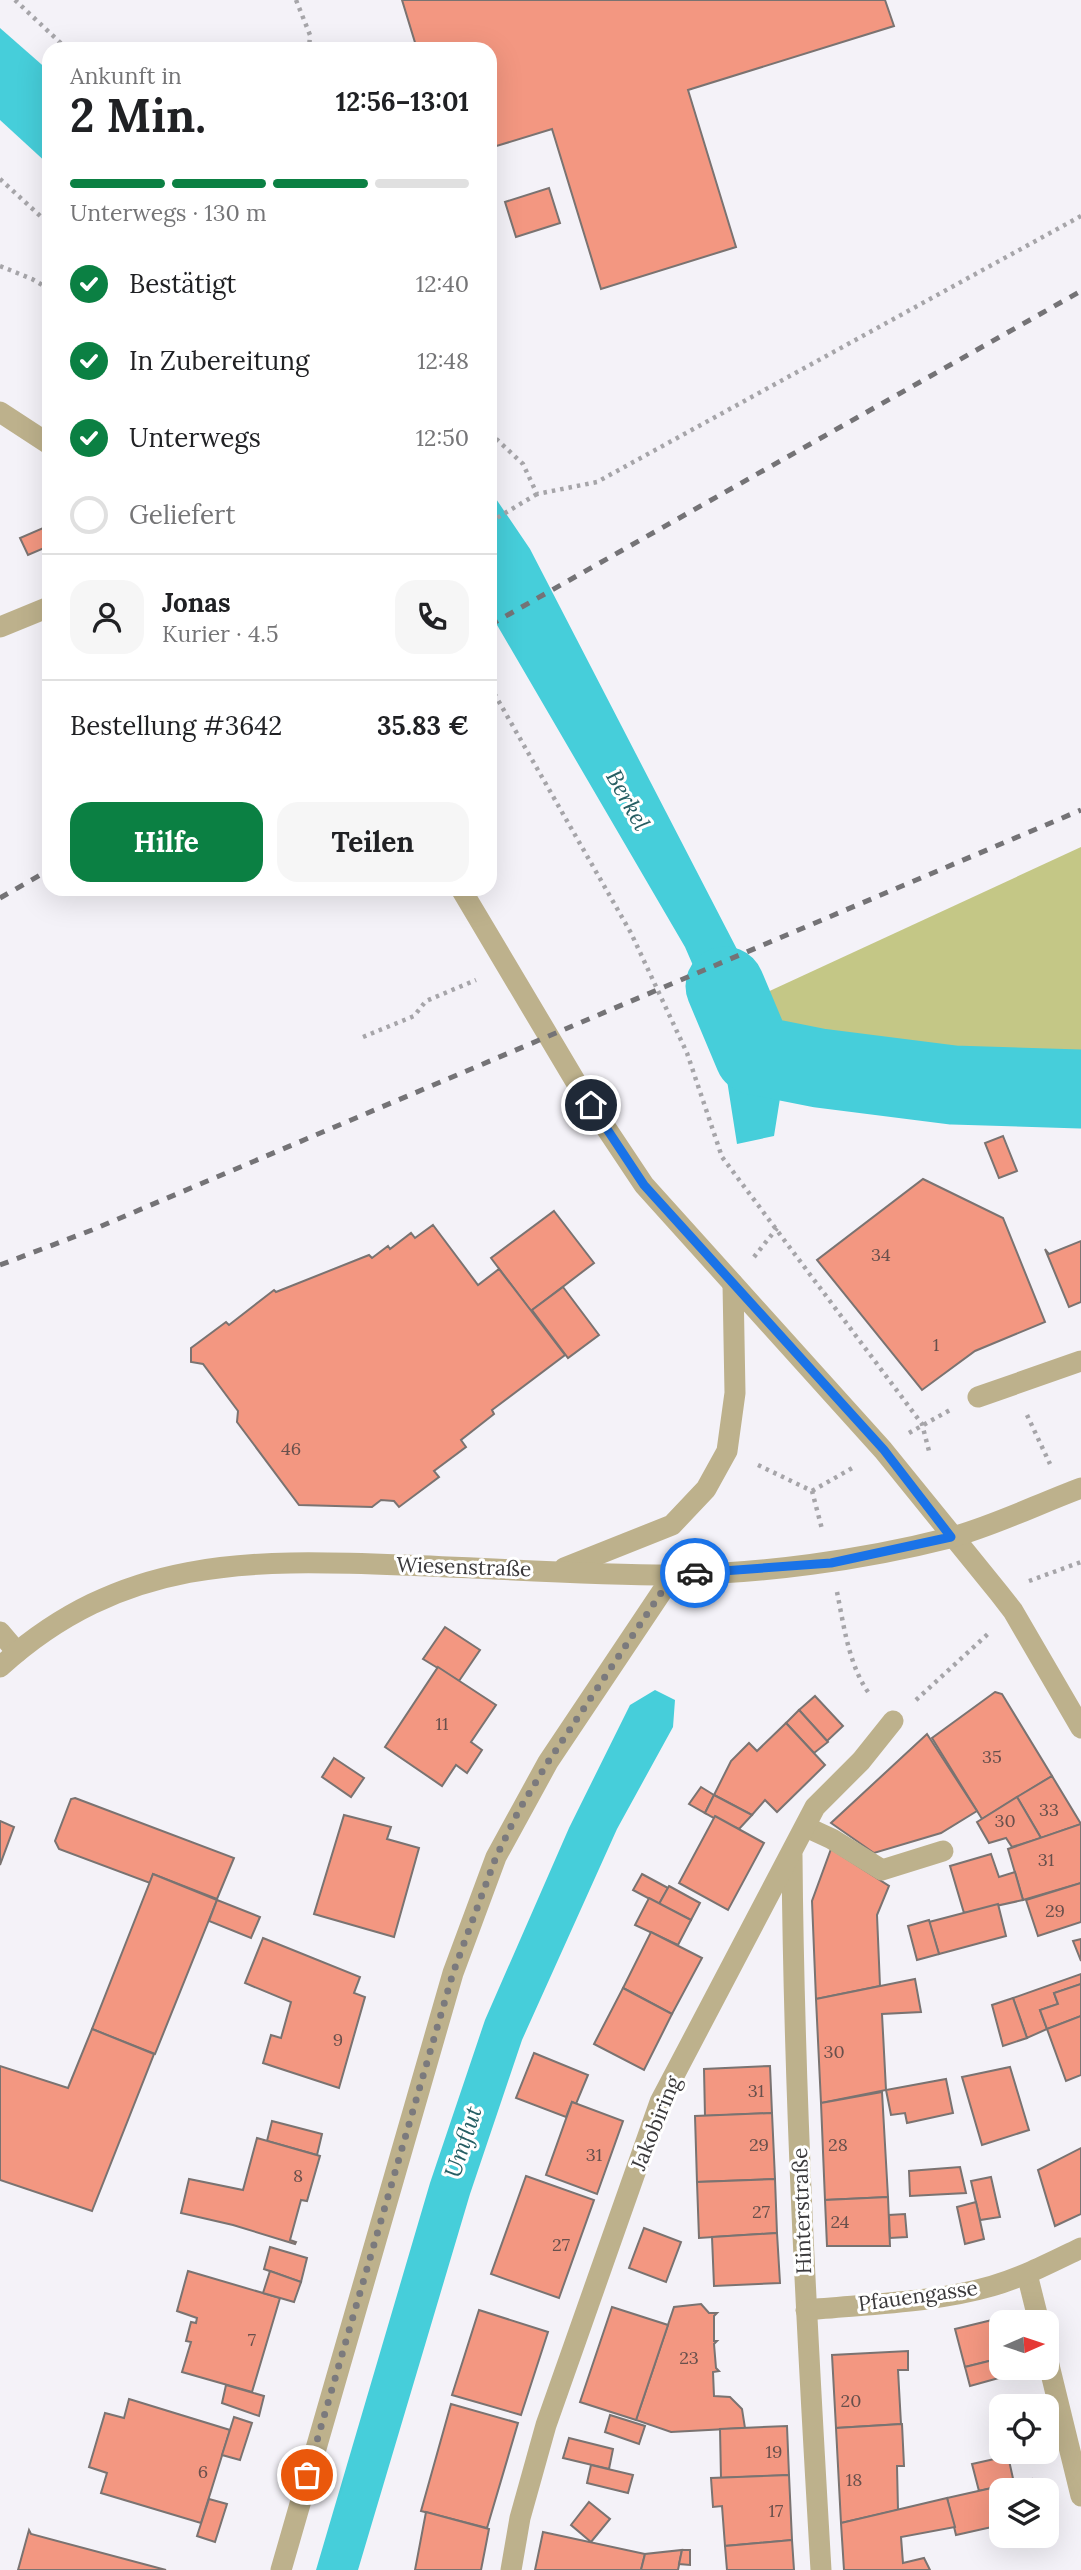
<!DOCTYPE html>
<html lang="de">
<head>
<meta charset="utf-8">
<style>
  body { margin:0; font-family:Lora,serif; background:#f6f6f6; color:#202124; height:100vh; display:flex; flex-direction:column; font-size:26px; white-space:nowrap }
  * { box-sizing:border-box; margin:0 }
  p { font-size:23px; color:#757577 }
  .icon { flex:none; width:38px; height:38px; fill:none; stroke:currentColor; stroke-width:2; stroke-linecap:round; stroke-linejoin:round }
  .map { position:relative; flex:1; overflow:hidden }
  .sheet { position:absolute; left:42px; top:42px; width:455px; height:854px; display:flex; flex-direction:column; background:#fff; border-radius:21px; box-shadow:0 7px 28px #0002 }
  .sheet>* { flex:none }
  .needle { width:46px; rotate:87deg }
  .buttons { position:absolute; left:989px; top:2310px; display:grid; gap:14px }
  .buttons a { display:grid; place-items:center; width:70px; height:70px; border-radius:14px; background:#fff; box-shadow:0 7px 28px #0002; font-size:35px }
  .pin { position:absolute; display:grid; place-items:center; width:60px; height:60px; color:#fff; margin:-30px; border:4px solid #fff; border-radius:50%; box-shadow:0 2px 7px #0007 }
  .courier { position:absolute; display:grid; place-items:center; width:70px; height:70px; margin:-35px; border:5px solid #1a73e8; border-radius:50%; background:#fff; color:#222; box-shadow:0 2px 9px #0007 }
  .summary em { font-style:normal; font-weight:800 }
  .summary div { display:flex; flex-direction:column-reverse }
  .summary { display:flex; align-items:center; justify-content:space-between; height:119px; padding:0 28px }
  h1 { font-size:46px; font-weight:800; line-height:52px }
  .bar { display:grid; grid-template-columns:repeat(4,1fr); gap:10px 7px; align-content:center; height:84px; padding:0 28px }
  .bar i { height:9px; border-radius:5px; background:#e0e0e0 }
  .bar .selected { background:#0b8043 }
  .bar p { grid-column:span 4 }
  .line { display:flex; align-items:center; gap:18px; padding:0 28px; border-top:2px solid #e0e0e0 }
  .line div { flex:1 }
  .round { display:grid; place-items:center; flex:none; width:74px; height:74px; border-radius:21px; background:#f6f6f6 }
  ol { padding:0 28px; list-style:none }
  li { display:flex; align-items:center; gap:21px; height:77px }
  li p { margin-inline-start:auto }
  li .icon { padding:7px; border-radius:50%; background:#0b8043; color:#fff; stroke-width:4 }
  li:last-child { color:#757577 }
  li i { width:38px; height:38px; border:4px solid #e0e0e0; border-radius:50% }
  .button { display:flex; gap:14px; margin-top:auto; padding:14px 28px }
  .button a { flex:1; height:80px; border-radius:21px; background:#0b8043; color:#fff; font-size:28px; font-weight:800; line-height:80px; text-align:center }
  .button a+a { background:#f6f6f6; color:#202124 }
  .map>svg:first-child { display:block }
  .green { fill:#c4c786 }
  .water { fill:#46ceda }
  .lines { fill:none; stroke-linecap:round; stroke-linejoin:round }
  .river { stroke:#46ceda; stroke-width:79 }
  .building { fill:#f39781; stroke:#7a7371; stroke-width:2 }
  .path { stroke:#a6a5a9; stroke-width:4.5; stroke-dasharray:3.5 5; stroke-linecap:butt }
  .minor { stroke:#bdb18c; stroke-width:21 }
  .rail { stroke:#747376; stroke-width:5; stroke-dasharray:9 9; stroke-linecap:butt }
  .done { stroke:#7b7a7d; stroke-width:7; stroke-dasharray:0 12.6 }
  .route { stroke:#1a73e8; stroke-width:9 }
  .labels { text-anchor:middle; stroke-width:6; stroke-linejoin:round; paint-order:stroke }
  .number-label { font-size:18px; fill:#68504c }
  .street-label { font-size:21px; fill:#3a393b; stroke:#fff }
  .water-label { font-size:23px; font-style:italic; fill:#265e63; stroke:#fff }
</style>
</head>
<body>
<div class="map">
<svg width="1081" height="2570" viewBox="0 0 1081 2570">
  <rect width="100%" height="100%" fill="#f4f2f8"/>
  <path class="green" d="M1081,847V1072L952,1067L788,1048L761,995Z"/>
  <g class="water">
    <path d="M0,28L49,71V165L0,120Z"/>
    <path d="M490,490L530,549L788,1048L774,1136L737,1144L718,1023L685,947L490,613Z"/>
    <path d="M655,1690L675,1700L673,1727L617,1829L522,2040L470,2194L358,2570H316L430,2183L485,2020L569,1828L630,1705Z"/>
  </g>
  <g class="lines">
    <path class="river" d="M725,986L754,1055L819,1068L953,1085L1081,1089"/>
  </g>
  <g class="building">
    <path d="M402,0H885L894,26L688,90L736,247L601,289L552,129L490,148V49H417Z"/>
    <path d="M549,188L560,223L516,237L505,202Z"/>
    <path d="M43,528L49,546L28,555L20,538Z"/>
    <path d="M1003,1136L1017,1171L999,1178L985,1143Z"/>
    <path d="M923,1179L1003,1218L1045,1322L975,1351L922,1390L817,1260Z"/>
    <path d="M554,1211L594,1263L531,1311L491,1258Z"/>
    <path d="M433,1225L478,1285L499,1269L565,1355L492,1410L494,1414L461,1440L466,1447L434,1471L439,1477L399,1507L394,1501L381,1500L372,1507L299,1505L237,1422L238,1411L203,1364L191,1362V1348L226,1322L229,1325L274,1290L276,1292L369,1255L372,1258L388,1246L390,1249L411,1233L415,1238Z"/>
    <path d="M1081,1241V1302L1069,1307L1045,1249L1049,1254Z"/>
    <path d="M563,1287L599,1335L568,1358L532,1310Z"/>
    <path d="M445,1627L480,1650L459,1681L423,1659Z"/>
    <path d="M438,1667L496,1705L471,1742L482,1750L467,1773L456,1765L442,1786L385,1747Z"/>
    <path d="M995,1692L1002,1694L1052,1776L982,1819L932,1738Z"/>
    <path d="M815,1696L843,1726L827,1741L799,1710Z"/>
    <path d="M799,1710L828,1742L814,1753L786,1723Z"/>
    <path d="M786,1723L825,1765L777,1812L765,1800L752,1815L714,1795L731,1761L749,1743L757,1751Z"/>
    <path d="M927,1734L977,1811L941,1833L874,1853L831,1823Z"/>
    <path d="M334,1758L364,1778L351,1797L322,1777Z"/>
    <path d="M1052,1776L1081,1824L1041,1838L1017,1797Z"/>
    <path d="M701,1787L714,1795L705,1813L689,1804Z"/>
    <path d="M714,1795L752,1815L739,1829L714,1818L705,1813Z"/>
    <path d="M1017,1797L1041,1838L1012,1847L1006,1838L989,1843L977,1822Z"/>
    <path d="M75,1798L234,1858L217,1899L153,1874L150,1883L59,1849L55,1841L71,1799Z"/>
    <path d="M344,1815L391,1827L387,1839L419,1848L394,1937L314,1914Z"/>
    <path d="M715,1816L764,1843L728,1910L679,1883Z"/>
    <path d="M0,1821L14,1827L0,1865Z"/>
    <path d="M1081,1824V1883L1023,1900L1008,1849Z"/>
    <path d="M831,1849L889,1886L877,1915L880,1986L816,1999L812,1901Z"/>
    <path d="M991,1854L999,1877L1015,1872L1023,1900L964,1913L950,1866Z"/>
    <path d="M153,1874L217,1900L155,2054L92,2029Z"/>
    <path d="M642,1874L668,1888L659,1904L633,1890Z"/>
    <path d="M1081,1883V1922L1038,1936L1026,1900Z"/>
    <path d="M669,1886L700,1903L691,1920L659,1904Z"/>
    <path d="M649,1898L691,1920L678,1945L635,1925Z"/>
    <path d="M217,1900L260,1917L251,1938L209,1921Z"/>
    <path d="M998,1904L1006,1936L939,1954L929,1922Z"/>
    <path d="M929,1920L939,1954L917,1960L908,1926Z"/>
    <path d="M651,1932L702,1958L672,2014L623,1988Z"/>
    <path d="M263,1938L360,1977L354,1993L365,1997L339,2088L263,2063L271,2035L281,2038L291,2002L245,1983Z"/>
    <path d="M1081,1939V1961L1073,1941Z"/>
    <path d="M1081,1974V1984L1054,1993L1058,2004L1040,2010L1047,2029L1027,2038L1013,1998Z"/>
    <path d="M915,1979L921,2012L882,2014L886,2090L821,2103L816,1999Z"/>
    <path d="M1081,1984V2016L1047,2029L1040,2010L1058,2004L1054,1993Z"/>
    <path d="M623,1988L672,2014L644,2070L594,2044Z"/>
    <path d="M1013,1998L1027,2038L1003,2046L992,2005Z"/>
    <path d="M1081,2016V2075L1066,2081L1047,2029Z"/>
    <path d="M92,2029L154,2054L92,2211L0,2180V2066L68,2088Z"/>
    <path d="M534,2053L588,2075L576,2104L572,2102L566,2117L516,2098Z"/>
    <path d="M770,2066L772,2113L705,2116L704,2069Z"/>
    <path d="M1010,2067L1029,2130L982,2145L962,2077Z"/>
    <path d="M946,2079L953,2113L907,2123L905,2113L891,2115L886,2090Z"/>
    <path d="M882,2092L888,2197L825,2200L821,2103Z"/>
    <path d="M572,2102L623,2121L597,2194L546,2175Z"/>
    <path d="M772,2113L775,2179L697,2182L695,2116Z"/>
    <path d="M272,2121L322,2134L317,2155L267,2141Z"/>
    <path d="M257,2138L320,2156L307,2201L301,2200L290,2240L296,2242L295,2244L233,2225L181,2213L189,2179L243,2190Z"/>
    <path d="M1081,2148V2214L1055,2226L1038,2170Z"/>
    <path d="M960,2167L966,2193L910,2196L909,2171Z"/>
    <path d="M526,2176L594,2200L559,2298L491,2274Z"/>
    <path d="M991,2177L1000,2217L980,2220L971,2181Z"/>
    <path d="M775,2179L777,2233L699,2238L697,2182Z"/>
    <path d="M888,2197L890,2246H827L825,2200Z"/>
    <path d="M976,2202L984,2239L965,2244L957,2207Z"/>
    <path d="M905,2214L907,2237L890,2238L889,2215Z"/>
    <path d="M644,2228L681,2242L666,2282L629,2268Z"/>
    <path d="M777,2233L780,2283L714,2286L712,2237Z"/>
    <path d="M270,2247L307,2258L301,2282L264,2269Z"/>
    <path d="M188,2271L280,2298L252,2392L182,2372L191,2342L186,2341L191,2322L196,2323L197,2318L177,2311Z"/>
    <path d="M270,2271L301,2282L294,2302L263,2293Z"/>
    <path d="M701,2304L709,2313H717L714,2316V2341H717L714,2344L716,2368L719,2371L713,2372L714,2396L730,2397L742,2409L745,2428L671,2432L636,2420L674,2307Z"/>
    <path d="M612,2307L668,2325L636,2420L580,2402Z"/>
    <path d="M479,2310L548,2332L521,2415L452,2395Z"/>
    <path d="M992,2320L1001,2358L965,2367L955,2329Z"/>
    <path d="M908,2351V2370H898L901,2424L836,2428L832,2355Z"/>
    <path d="M1001,2358V2368H1004L1006,2376L970,2386L965,2367Z"/>
    <path d="M226,2385L264,2396L259,2416L222,2403Z"/>
    <path d="M129,2399L230,2430L201,2523L101,2493L107,2473L89,2467L105,2413L124,2418Z"/>
    <path d="M451,2404L518,2423L487,2528L421,2511Z"/>
    <path d="M610,2415L645,2426L639,2444L605,2432Z"/>
    <path d="M234,2417L252,2423L240,2460L222,2455Z"/>
    <path d="M902,2424L904,2466H897L898,2510L841,2523L836,2428Z"/>
    <path d="M787,2426L789,2475L721,2478L720,2429Z"/>
    <path d="M569,2438L613,2449L609,2469L563,2458Z"/>
    <path d="M1008,2456L1014,2483L979,2491L972,2464Z"/>
    <path d="M591,2465L633,2475L628,2493L587,2483Z"/>
    <path d="M789,2475L792,2540L725,2546L722,2506L713,2507L711,2478Z"/>
    <path d="M1032,2479L1035,2490H1016L1014,2483Z"/>
    <path d="M1014,2483L1016,2490H1001V2525L956,2535L947,2498Z"/>
    <path d="M947,2498L955,2527L901,2537L903,2563L924,2558L930,2570H844L841,2523Z"/>
    <path d="M209,2499L227,2504L215,2542L197,2536Z"/>
    <path d="M589,2502L610,2519L591,2542L571,2525Z"/>
    <path d="M426,2512L489,2529L481,2570H415Z"/>
    <path d="M29,2530L31,2534L166,2570H18Z"/>
    <path d="M543,2532L645,2554L641,2570H535Z"/>
    <path d="M792,2540L794,2570H727L725,2546Z"/>
    <path d="M682,2550L678,2570H641L645,2554Z"/>
    <path d="M682,2550H690V2565L679,2564Z"/>
  </g>
  <g class="lines">
    <g class="path">
      <path d="M15,0L67,49"/>
      <path d="M296,0L310,35L309,49"/>
      <path d="M0,179L49,224"/>
      <path d="M0,266L32,279L49,289"/>
      <path d="M490,433L523,464L537,494L597,482L1081,216"/>
      <path d="M490,522L537,494"/>
      <path d="M490,686L631,933L687,1053L722,1157L922,1424L929,1451"/>
      <path d="M363,1037L414,1016L426,1001L476,980"/>
      <path d="M754,1257L777,1228"/>
      <path d="M1027,1415L1050,1464"/>
      <path d="M909,1433L950,1410"/>
      <path d="M758,1465L812,1491L822,1529"/>
      <path d="M812,1491L854,1467"/>
      <path d="M1029,1581L1081,1562"/>
      <path d="M837,1592C844,1626 849,1668 871,1696"/>
      <path d="M916,1700L989,1633"/>
    </g>
    <g class="minor">
      <path d="M0,412L49,444"/>
      <path d="M0,627L49,607"/>
      <path d="M461,889L580,1089L644,1185L883,1450L999,1593L1013,1611L1081,1728"/>
      <path d="M978,1397L1081,1361"/>
      <path d="M564,1568L672,1525L706,1489L727,1451L735,1393L733,1284"/>
      <path d="M0,1632L17,1652"/>
      <path d="M0,1667C121,1557 248,1559 401,1565C491,1568 581,1575 671,1575C760,1574 863,1560 949,1538C994,1526 1038,1504 1081,1488"/>
      <path d="M806,1827L832,1839L882,1870L943,1851"/>
      <path d="M792,1855C794,2094 807,2332 821,2570"/>
      <path d="M1027,2274L1039,2322"/>
      <path d="M806,2310C867,2304 933,2303 992,2286C1023,2277 1052,2262 1081,2248"/>
      <path d="M1046,2353L1081,2496"/>
      <path d="M281,2570L453,1973L496,1857L548,1762L673,1575"/>
      <path d="M511,2570L520,2518L546,2425L660,2102L815,1807L861,1761L893,1721"/>
    </g>
    <g class="rail">
      <path d="M490,625L1081,291"/>
      <path d="M0,898L49,870"/>
      <path d="M0,1265L92,1230L1081,810"/>
    </g>
  </g>
  <g class="lines">
    <path class="done" d="M307,2475L453,1973L496,1857L519,1810L548,1762L673,1575L695,1573"/>
    <path class="route" d="M591,1105L644,1185L884,1450L951,1537L831,1563L695,1573"/>
  </g>
  <g class="labels">
    <g class="number-label">
      <text x="881" y="1261">34</text>
      <text x="936" y="1351">1</text>
      <text x="291" y="1455">46</text>
      <text x="442" y="1730">11</text>
      <text x="992" y="1763">35</text>
      <text x="1049" y="1816">33</text>
      <text x="1005" y="1827">30</text>
      <text x="1046" y="1866">31</text>
      <text x="1055" y="1917">29</text>
      <text x="338" y="2046">9</text>
      <text x="834" y="2058">30</text>
      <text x="756" y="2097">31</text>
      <text x="759" y="2151">29</text>
      <text x="838" y="2151">28</text>
      <text x="594" y="2161">31</text>
      <text x="298" y="2182">8</text>
      <text x="761" y="2218">27</text>
      <text x="840" y="2228">24</text>
      <text x="561" y="2251">27</text>
      <text x="252" y="2346">7</text>
      <text x="689" y="2364">23</text>
      <text x="851" y="2407">20</text>
      <text x="774" y="2458">19</text>
      <text x="203" y="2478">6</text>
      <text x="854" y="2486">18</text>
      <text x="776" y="2517">17</text>
    </g>
    <g class="street-label">
      <text transform="translate(464 1567) rotate(2)" y="7">Wiesenstraße</text>
      <text transform="translate(656 2123) rotate(-68)" y="7">Jakobiring</text>
      <text transform="translate(802 2211) rotate(-92)" y="7">Hinterstraße</text>
      <text transform="translate(918 2296) rotate(-8)" y="7">Pfauengasse</text>
    </g>
    <g class="water-label">
      <text transform="translate(628 800) rotate(61)" y="8">Berkel</text>
      <text transform="translate(463 2142) rotate(-72)" y="8">Umflut</text>
    </g>
  </g>
</svg>
<div class="buttons">
<a><svg class="needle" viewBox="-14 -14 28 28"><path d="M0-13l5 13h-10z" fill="#e53935"/><path d="M0 13l5-13h-10z" fill="#757577"/></svg></a>
<a><svg class="icon" aria-label="locate" viewBox="0 0 24 24"><circle cx="12" cy="12" r="6"/><path d="M12 2v4M12 18v4M2 12h4M18 12h4"/></svg></a>
<a><svg class="icon" aria-label="layers" viewBox="0 0 24 24"><path d="M12 4l9 5-9 5-9-5zM3 14l9 5 9-5"/></svg></a>
</div>
<div class="pin" style="left:307px;top:2475px;background:#ea580c"><svg class="icon" aria-label="bag" viewBox="0 0 24 24"><path d="M5 8h14l-1 12H6zM9 8a3 3 0 0 1 6 0"/></svg></div>
<div class="pin" style="left:591px;top:1105px;background:#1f2937"><svg class="icon" aria-label="home" viewBox="0 0 24 24"><path d="M3 11l9-7 9 7M6 9v11h12V9"/></svg></div>
<div class="courier" style="left:695px;top:1573px"><svg class="icon" aria-label="car" viewBox="0 0 24 24"><path d="M5 17H2v-5l4-1 3-4h7l3 4 3 1v5h-3M9 17h6M6 11h13"/><circle cx="7" cy="17" r="2"/><circle cx="17" cy="17" r="2"/></svg></div>
<section class="sheet">
<div class="summary"><div><h1>2 Min.</h1><p>Ankunft in</p></div><em>12:56–13:01</em></div>
<div class="bar"><i class="selected"></i><i class="selected"></i><i class="selected"></i><i></i><p>Unterwegs · 130 m</p></div>
<ol>
<li><svg class="icon" aria-label="check" viewBox="0 0 24 24"><path d="M5 12l5 5 9-10"/></svg>Bestätigt<p>12:40</p></li>
<li><svg class="icon" aria-label="check" viewBox="0 0 24 24"><path d="M5 12l5 5 9-10"/></svg>In Zubereitung<p>12:48</p></li>
<li><svg class="icon" aria-label="check" viewBox="0 0 24 24"><path d="M5 12l5 5 9-10"/></svg>Unterwegs<p>12:50</p></li>
<li><i></i>Geliefert</li>
</ol>
<div class="line" style="height:126px"><a class="round"><svg class="icon" aria-label="person" viewBox="0 0 24 24"><circle cx="12" cy="8" r="4"/><path d="M4 21q1-7 8-7t8 7"/></svg></a><div><b>Jonas</b><p>Kurier · 4.5</p></div><a class="round"><svg class="icon" aria-label="phone" viewBox="0 0 24 24"><path d="M5 4h4l2 5-3 2q2 4 5 5l2-3 5 2v4C11 20 4 13 5 4z"/></svg></a></div>
<div class="line" style="height:91px"><div>Bestellung #3642</div><b>35.83 €</b></div>
<div class="button"><a>Hilfe</a><a>Teilen</a></div>
</section>
</div>
</body>
</html>
